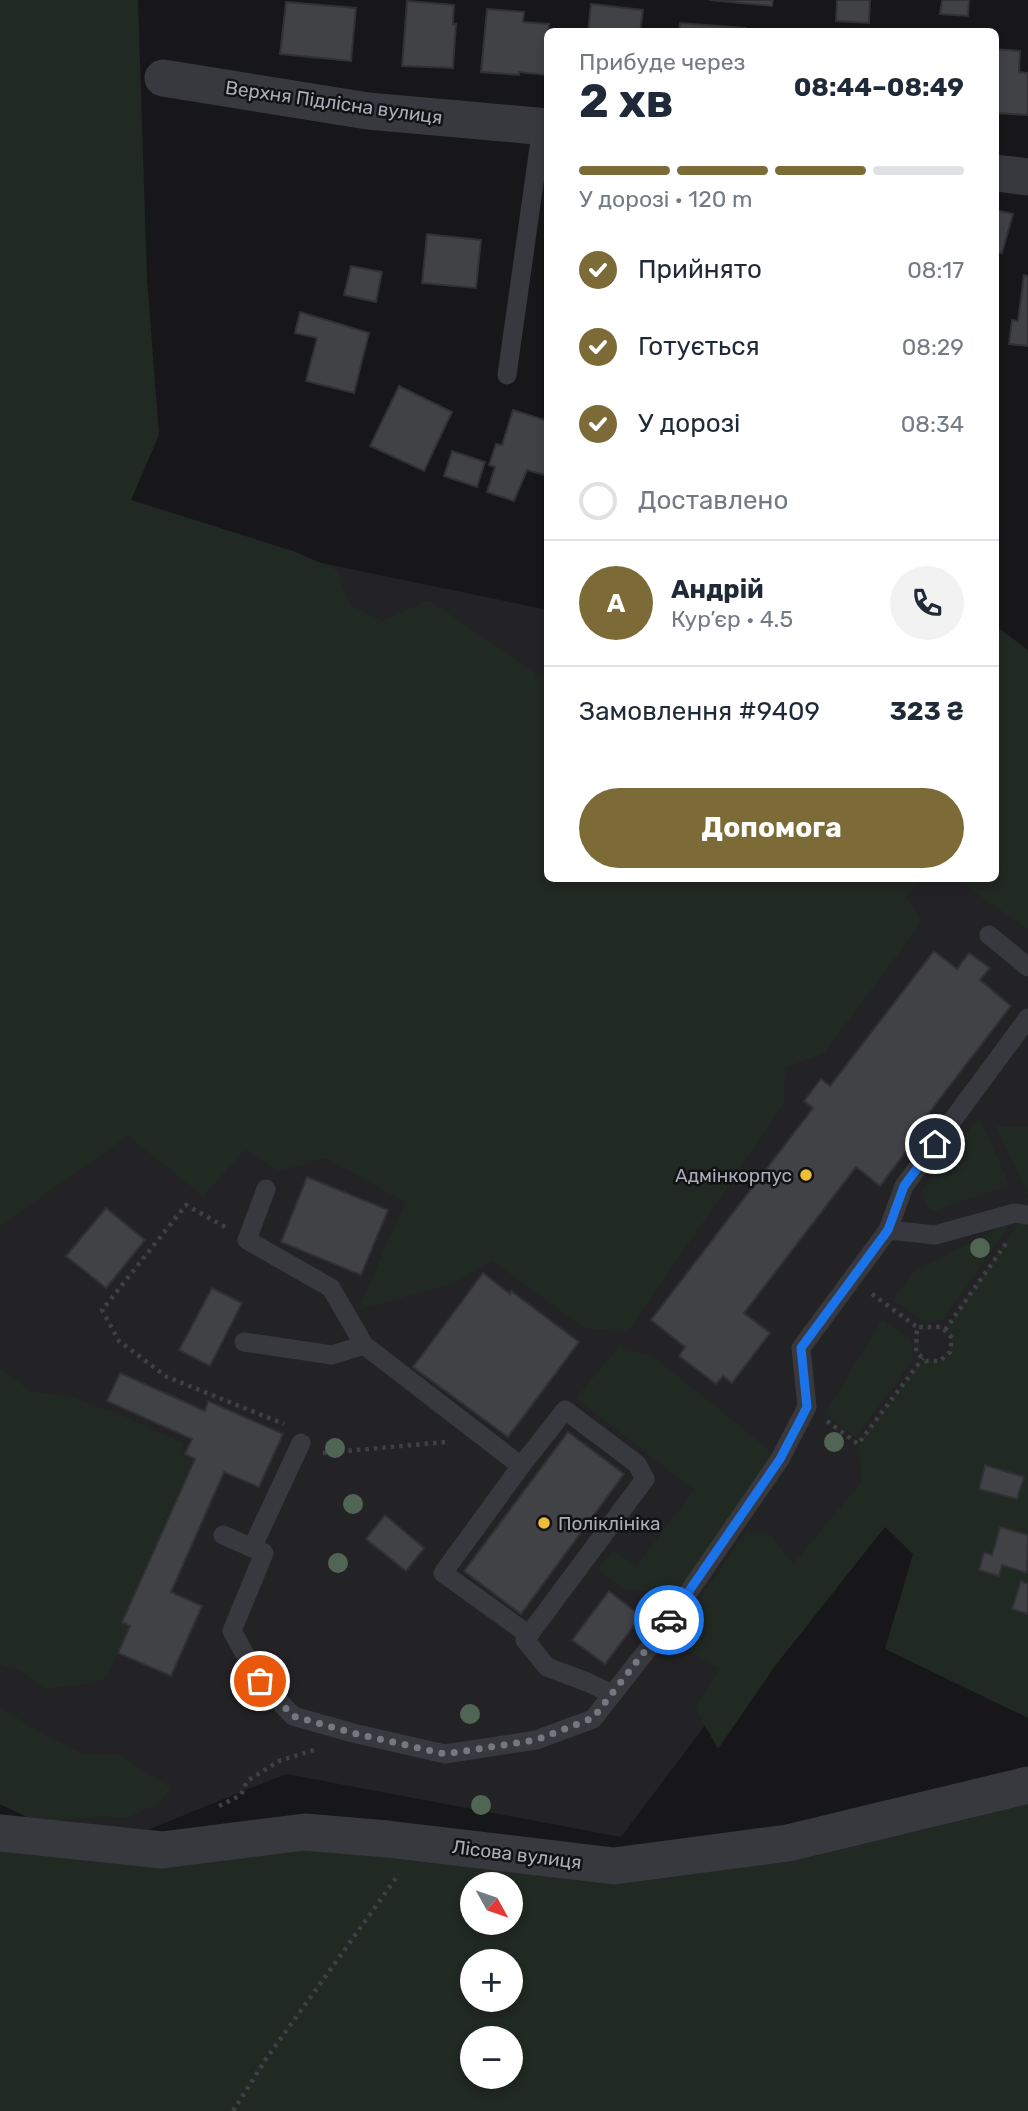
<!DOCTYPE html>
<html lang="uk">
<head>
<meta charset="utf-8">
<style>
  body { margin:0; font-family:Rubik,sans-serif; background:#f2f2f3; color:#1f2937; height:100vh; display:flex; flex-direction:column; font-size:26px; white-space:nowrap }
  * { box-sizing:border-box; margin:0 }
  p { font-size:23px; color:#747a83 }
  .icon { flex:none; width:38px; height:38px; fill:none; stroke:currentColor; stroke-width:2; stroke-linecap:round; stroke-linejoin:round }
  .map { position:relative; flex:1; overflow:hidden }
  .side { position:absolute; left:544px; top:28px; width:455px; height:854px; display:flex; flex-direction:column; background:#fff; border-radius:10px; box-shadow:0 4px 10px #0003 }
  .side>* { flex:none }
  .needle { width:46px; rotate:130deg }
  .fabs { position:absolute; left:460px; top:1872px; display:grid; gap:14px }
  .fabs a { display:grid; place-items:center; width:63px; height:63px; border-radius:50%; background:#fff; box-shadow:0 4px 10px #0003; font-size:35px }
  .pin { position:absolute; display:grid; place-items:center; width:60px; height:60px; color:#fff; margin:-30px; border:4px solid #fff; border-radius:50%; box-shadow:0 2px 7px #0007 }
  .courier { position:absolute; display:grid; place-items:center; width:70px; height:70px; margin:-35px; border:5px solid #1a73e8; border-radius:50%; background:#fff; color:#222; box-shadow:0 2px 9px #0007 }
  .overview em { font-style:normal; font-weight:700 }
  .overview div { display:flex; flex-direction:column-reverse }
  .overview { display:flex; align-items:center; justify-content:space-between; height:119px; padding:0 35px }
  h1 { font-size:46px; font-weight:700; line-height:52px }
  .bar { display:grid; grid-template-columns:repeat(4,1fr); gap:10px 7px; align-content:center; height:84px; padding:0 35px }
  .bar i { height:9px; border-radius:5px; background:#e0e1e3 }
  .bar .selected { background:#7d6b37 }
  .bar p { grid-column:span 4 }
  .line { display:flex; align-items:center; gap:18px; padding:0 35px; border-top:2px solid #e0e1e3 }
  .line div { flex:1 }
  .round { display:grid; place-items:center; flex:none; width:74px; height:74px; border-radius:37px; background:#f2f2f3 }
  ol { padding:0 35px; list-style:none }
  li { display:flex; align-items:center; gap:21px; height:77px }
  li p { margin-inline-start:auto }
  li .icon { padding:7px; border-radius:50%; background:#7d6b37; color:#fff; stroke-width:4 }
  li:last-child { color:#747a83 }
  li i { width:38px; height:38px; border:4px solid #e0e1e3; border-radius:50% }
  .cta { display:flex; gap:14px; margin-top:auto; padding:14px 35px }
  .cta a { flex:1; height:80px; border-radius:42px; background:#7d6b37; color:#fff; font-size:28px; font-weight:700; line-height:80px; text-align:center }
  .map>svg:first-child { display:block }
  .built { fill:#232326 }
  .green { fill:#212923; fill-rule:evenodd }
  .building { fill:#414246; stroke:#313135; stroke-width:2 }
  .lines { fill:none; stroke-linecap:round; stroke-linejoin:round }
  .path { stroke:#3e4045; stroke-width:4.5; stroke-dasharray:3.5 5; stroke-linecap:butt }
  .service { stroke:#38393e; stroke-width:19 }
  .minor { stroke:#38393e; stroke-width:37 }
  .tree { fill:#516554 }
  .done { stroke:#767881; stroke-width:7; stroke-dasharray:0 12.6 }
  .route { stroke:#1a73e8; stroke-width:9 }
  .poi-dot { fill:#f1bc38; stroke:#121214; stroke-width:2.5 }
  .labels { text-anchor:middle; stroke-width:5; stroke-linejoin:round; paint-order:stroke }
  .street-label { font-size:19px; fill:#a9adb9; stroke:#121214 }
  .poi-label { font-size:19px; fill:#a9adb9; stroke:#121214; text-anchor:end }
</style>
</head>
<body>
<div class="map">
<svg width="1028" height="2111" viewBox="0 0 1028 2111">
  <rect width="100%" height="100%" fill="#171719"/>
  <path class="built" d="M129,523L548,610V878H996L1028,710V1297L621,1837L286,1774L130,1837L0,1804V926Z"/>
  <g class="green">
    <path d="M0,0H138L147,278L159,435L131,500L293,551L337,570L350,605L382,621L429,600L538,675L548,677V878L921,879L906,896L922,922L824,1053L785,1068L784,1104L628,1332L584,1328L492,1260L454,1283L358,1310L405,1202L326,1158L280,1171L245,1150L203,1196L128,1136L0,1226Z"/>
    <path d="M996,626L1028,650V929L955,879L996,878Z"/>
    <path d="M979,1118L1010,1185L934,1211L926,1206L922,1190Z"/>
    <path d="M996,1126L1028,1127V1196Z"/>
    <path d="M1025,1214L1028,1215V1718L885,1649L913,1554L885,1527L775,1666L718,1749L695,1708L720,1668L670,1640L747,1531L772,1535L793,1564L862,1481L858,1444L923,1358L926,1361H940L950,1352L952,1338L945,1330Z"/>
    <path d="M1013,1220L943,1320L926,1322L893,1300L912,1273Z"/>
    <path d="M882,1320L910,1339L914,1358L856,1437L825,1414Z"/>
    <path d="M619,1346L654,1357L774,1454L669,1606L649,1591L626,1590L598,1570L612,1550L636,1566L694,1490L576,1398Z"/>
    <path d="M0,1368L30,1391L72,1397L128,1418L183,1443L180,1453L193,1459L121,1622L129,1626L107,1677L92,1683L45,1689L21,1671L0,1664Z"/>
    <path d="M0,1707L42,1734L84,1754L120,1755L171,1788L159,1804L126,1818L95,1816L41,1824L0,1804Z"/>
    <path d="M1028,1802V2111H0V1846L333,1845L554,1871ZM472,1885H511V1923H472ZM472,1962H511V2000H472ZM472,2039H511V2077H472Z"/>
  </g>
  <g class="building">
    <path d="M709,0H773L772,6Z"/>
    <path d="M837,0H870L869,23L836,21Z"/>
    <path d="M942,0H969L968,16L940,14Z"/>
    <path d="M407,1L454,5L453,24H456L453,68L402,66Z"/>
    <path d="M286,2L356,8L351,61L280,54Z"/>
    <path d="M591,4L643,10L640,32H588Z"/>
    <path d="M487,9L524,12L523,22L549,24L545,75L519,72V75L481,72Z"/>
    <path d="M680,23L745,28V32H679Z"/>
    <path d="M996,49L1020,51L1019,72L1028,73V115L996,113Z"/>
    <path d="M996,210L1013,214L1002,253L996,252Z"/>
    <path d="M427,234L481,240L476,288L422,283Z"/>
    <path d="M351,266L382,272L376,302L344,295Z"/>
    <path d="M1024,275L1028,276V346L1009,344L1012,320L1018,321Z"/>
    <path d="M300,312L369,333L354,393L306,381L317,338L295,333Z"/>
    <path d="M399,386L452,412L424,471L370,446Z"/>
    <path d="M513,410L548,421V476L527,470L514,501L487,492L495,467L489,465L496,444L502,445Z"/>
    <path d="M452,451L485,462L477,487L444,476Z"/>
    <path d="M934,951L957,969L969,953L990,968L980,980L1011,1006L915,1131L919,1134L880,1186L856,1167L744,1313L770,1333L732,1383L723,1376L716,1384L679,1356L685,1347L651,1320L813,1108L804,1101L821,1079L830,1086Z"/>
    <path d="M307,1177L388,1210L361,1275L281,1242Z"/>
    <path d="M106,1208L145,1240L106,1288L66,1256Z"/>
    <path d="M483,1273L510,1294L511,1291L579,1342L508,1437L413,1367Z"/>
    <path d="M212,1288L242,1303L210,1366L179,1350Z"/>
    <path d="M120,1373L205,1411L208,1401L283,1434L259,1487L224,1472L171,1592L202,1606L171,1676L118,1653L130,1626L122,1622L195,1459L185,1454L192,1439L107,1401Z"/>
    <path d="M568,1432L624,1474L521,1614L464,1571Z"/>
    <path d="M985,1465L1024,1477L1017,1499L979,1489Z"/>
    <path d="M385,1515L424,1548L406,1571L366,1539Z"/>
    <path d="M1000,1527L1028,1535L1027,1573L1002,1565L999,1576L979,1570L984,1552L992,1555Z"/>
    <path d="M1021,1581L1028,1584V1614L1012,1609Z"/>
    <path d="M609,1591L641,1616L605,1664L572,1640Z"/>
  </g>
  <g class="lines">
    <g class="path">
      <path d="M225,1227L186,1205L102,1310L119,1341L167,1377L284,1424"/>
      <path d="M872,1294L917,1327L916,1352L926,1361H940L950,1352L952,1338L942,1327H917"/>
      <path d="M945,1330L1007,1242"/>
      <path d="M827,1421L858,1444L923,1358"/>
      <path d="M323,1453L446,1442"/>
      <path d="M219,1806L241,1795L247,1781L279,1761L317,1749"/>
      <path d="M233,2111L266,2059L399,1874"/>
    </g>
    <g class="service">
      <path d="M507,375L542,126"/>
      <path d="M989,935L1028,967"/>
      <path d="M266,1189L247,1240L331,1288L364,1345L521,1466L565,1410L637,1464L645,1479L525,1640L547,1667L587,1682L612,1694"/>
      <path d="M888,1230L904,1186L1028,1018"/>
      <path d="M244,1342L332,1355L364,1345"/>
      <path d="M521,1466L443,1573L529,1635"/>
      <path d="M223,1535L264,1553L232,1631L260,1681L293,1716L353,1733L445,1754L536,1740L593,1719L659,1635L780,1459L807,1407L801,1348L888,1230L935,1235L1015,1213L1028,1215"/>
      <path d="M252,1548L301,1443"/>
    </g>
    <g class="minor">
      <path d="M163,78L368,111L548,127"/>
      <path d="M996,173L1028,177"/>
      <path d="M0,1833L162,1850L305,1832L387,1839L614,1866L788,1843L1028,1785"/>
    </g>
  </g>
  <g class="tree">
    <circle cx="980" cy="1248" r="10"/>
    <circle cx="834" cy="1442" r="10"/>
    <circle cx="335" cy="1448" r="10"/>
    <circle cx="353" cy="1504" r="10"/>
    <circle cx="338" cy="1563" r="10"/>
    <circle cx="470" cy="1714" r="10"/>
    <circle cx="481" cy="1805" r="10"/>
  </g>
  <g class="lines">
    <path class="done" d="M260,1681L293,1716L353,1733L445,1754L536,1740L593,1718L669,1620"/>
    <path class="route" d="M669,1620L780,1459L807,1407L801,1348L888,1230L904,1186L935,1144"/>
  </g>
  <g class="poi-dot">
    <circle cx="806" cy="1175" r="7"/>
    <circle cx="544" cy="1523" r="7"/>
  </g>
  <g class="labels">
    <g class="street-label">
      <text transform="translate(334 102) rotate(8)" y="7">Верхня Підлісна вулиця</text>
      <text transform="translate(517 1854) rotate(7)" y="7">Лісова вулиця</text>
    </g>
    <g class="poi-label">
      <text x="792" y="1182">Адмінкорпус</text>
      <text x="558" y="1530" text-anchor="start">Поліклініка</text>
    </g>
  </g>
</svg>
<div class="fabs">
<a><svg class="needle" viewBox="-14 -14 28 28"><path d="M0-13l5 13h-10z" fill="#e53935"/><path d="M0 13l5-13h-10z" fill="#747a83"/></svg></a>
<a>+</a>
<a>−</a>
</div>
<div class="pin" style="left:260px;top:1681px;background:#ea580c"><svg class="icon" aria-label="bag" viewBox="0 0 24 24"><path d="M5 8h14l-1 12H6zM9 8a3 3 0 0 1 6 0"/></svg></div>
<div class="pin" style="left:935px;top:1144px;background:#1f2937"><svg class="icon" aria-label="home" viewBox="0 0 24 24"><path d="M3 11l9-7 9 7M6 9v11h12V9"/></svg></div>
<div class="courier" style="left:669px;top:1620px"><svg class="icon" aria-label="car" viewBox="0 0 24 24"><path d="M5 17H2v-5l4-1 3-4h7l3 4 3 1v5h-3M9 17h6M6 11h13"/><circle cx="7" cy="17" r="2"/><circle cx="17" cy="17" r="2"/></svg></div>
<section class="side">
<div class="overview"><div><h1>2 хв</h1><p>Прибуде через</p></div><em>08:44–08:49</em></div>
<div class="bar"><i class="selected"></i><i class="selected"></i><i class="selected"></i><i></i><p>У дорозі · 120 m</p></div>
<ol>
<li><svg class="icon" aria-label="check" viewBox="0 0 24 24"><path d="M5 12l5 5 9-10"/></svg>Прийнято<p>08:17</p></li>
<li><svg class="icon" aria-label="check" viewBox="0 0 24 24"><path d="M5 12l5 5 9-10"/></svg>Готується<p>08:29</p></li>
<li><svg class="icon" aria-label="check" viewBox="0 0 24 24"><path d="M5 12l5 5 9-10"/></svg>У дорозі<p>08:34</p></li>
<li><i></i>Доставлено</li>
</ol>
<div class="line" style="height:126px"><b class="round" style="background:#7d6b37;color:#fff">А</b><div><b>Андрій</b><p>Кур’єр · 4.5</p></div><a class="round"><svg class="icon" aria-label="phone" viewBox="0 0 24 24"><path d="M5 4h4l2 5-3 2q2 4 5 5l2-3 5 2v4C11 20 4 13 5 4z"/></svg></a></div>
<div class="line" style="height:91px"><div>Замовлення #9409</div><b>323 ₴</b></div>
<div class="cta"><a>Допомога</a></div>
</section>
</div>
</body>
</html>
